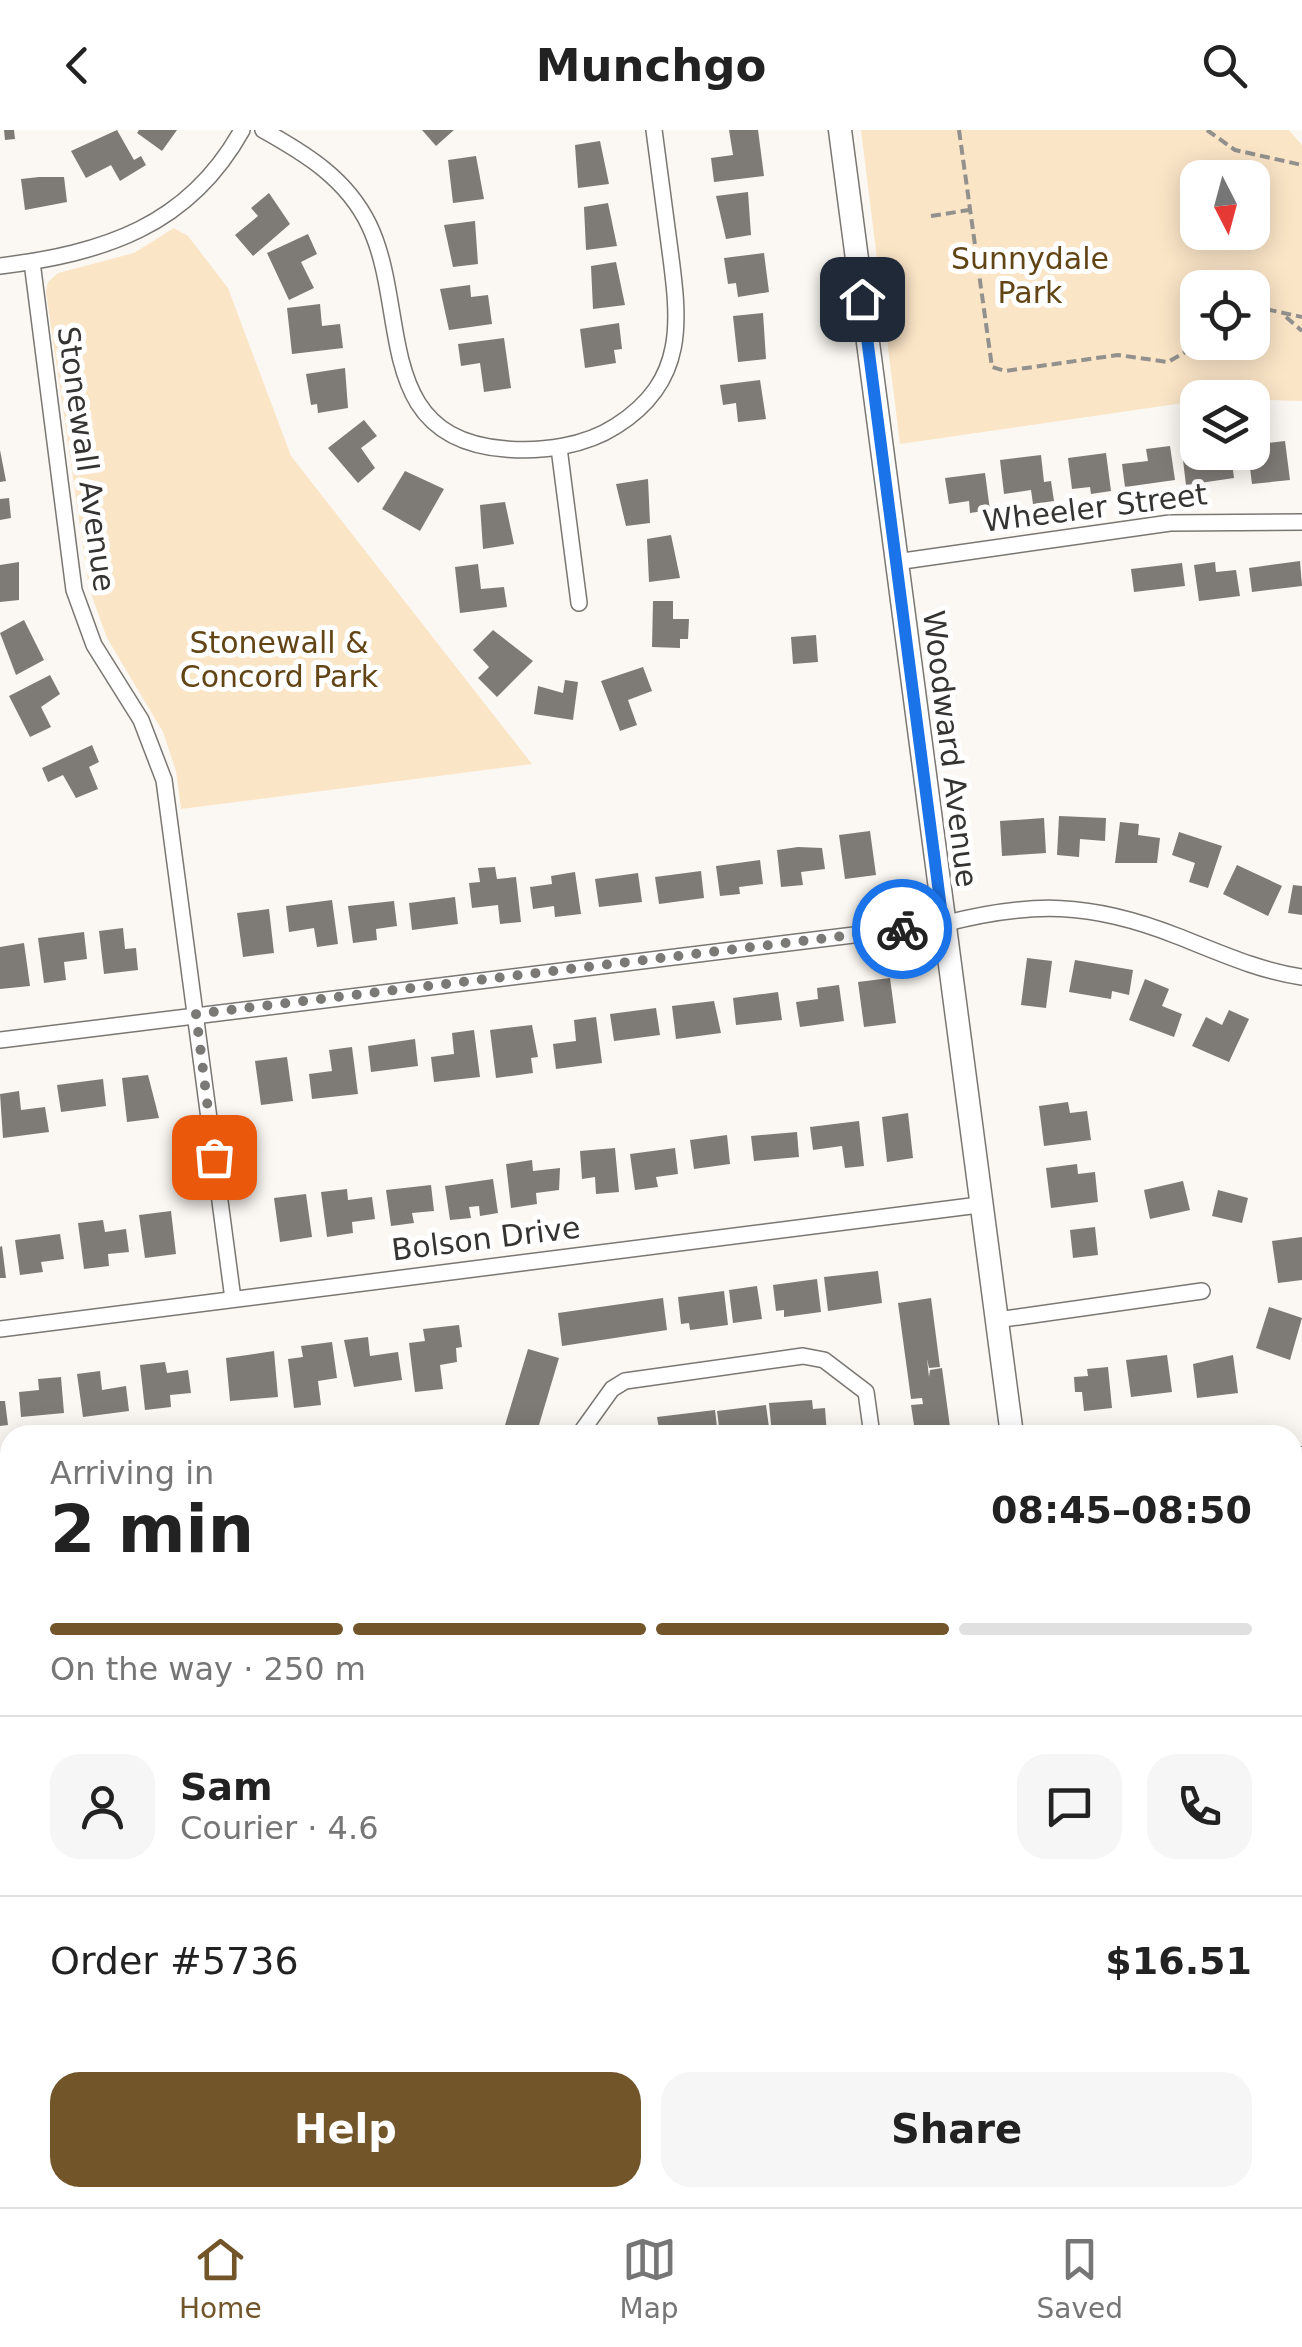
<!DOCTYPE html>
<html lang="en">
<head>
<meta charset="utf-8">
<style>
  body { margin:0; font-family:"DejaVu Sans",sans-serif; background:#f6f6f6; color:#222; height:100vh; display:flex; flex-direction:column; font-size:38px; white-space:nowrap }
  * { box-sizing:border-box; margin:0 }
  p { font-size:32px; color:#767676 }
  .icon { flex:none; width:55px; height:55px; fill:none; stroke:currentColor; stroke-width:2; stroke-linecap:round; stroke-linejoin:round }
  .map { position:relative; flex:1; overflow:hidden }
  .sheet { position:absolute; left:0px; top:1295px; width:1302px; height:782px; display:flex; flex-direction:column; background:#fff; border-radius:30px 30px 0 0; box-shadow:0 5px 25px #0003 }
  .sheet>* { flex:none }
  .needle { width:65px; rotate:174deg }
  .controls { position:absolute; left:1180px; top:30px; display:grid; gap:20px }
  .controls a { display:grid; place-items:center; width:90px; height:90px; border-radius:20px; background:#fff; box-shadow:0 5px 25px #0003; font-size:50px }
  .pin { position:absolute; display:grid; place-items:center; width:85px; height:85px; color:#fff; margin:-42px; border-radius:20px; box-shadow:0 5px 15px #0006 }
  .courier { position:absolute; display:grid; place-items:center; width:100px; height:100px; margin:-50px; border:8px solid #1a73e8; border-radius:50%; background:#fff; color:#222; box-shadow:0 2px 12px #0007 }
  .overview em { font-style:normal; font-weight:700 }
  .overview div { display:flex; flex-direction:column-reverse }
  .overview { display:flex; align-items:center; justify-content:space-between; height:170px; padding:0 50px }
  h1 { font-size:65px; font-weight:700; line-height:75px }
  .bar { display:grid; grid-template-columns:repeat(4,1fr); gap:15px 10px; align-content:center; height:120px; padding:0 50px }
  .bar i { height:12px; border-radius:8px; background:#e0e0e0 }
  .bar .active { background:#73552a }
  .bar p { grid-column:span 4 }
  .line { display:flex; align-items:center; gap:25px; padding:0 50px; border-top:2px solid #e0e0e0 }
  .line div { flex:1 }
  .round { display:grid; place-items:center; flex:none; width:105px; height:105px; border-radius:30px; background:#f6f6f6 }
  .primary-button { display:flex; gap:20px; margin-top:auto; padding:20px 50px }
  .primary-button a { flex:1; height:115px; border-radius:30px; background:#73552a; color:#fff; font-size:40px; font-weight:700; line-height:115px; text-align:center }
  .primary-button a+a { background:#f6f6f6; color:#222 }
  header { display:flex; justify-content:space-between; align-items:center; height:130px; padding:0 50px; background:#fff; font-size:45px; font-weight:700 }
  .tabs { display:flex; justify-content:space-around; align-items:center; height:140px; border-top:2px solid #e0e0e0; background:#fff; font-size:28px; color:#767676 }
  .tabs a { display:grid; justify-items:center; gap:5px }
  .tabs .active { color:#73552a }
  .map>svg:first-child { display:block }
  .green { fill:#fbe5c7; fill-rule:evenodd }
  .lines { fill:none; stroke-linecap:round; stroke-linejoin:round }
  .stream { stroke:#dbbd95; stroke-width:5 }
  .building { fill:#7e7a76 }
  .service-casing { stroke:#7a7773; stroke-width:10 }
  .minor-casing { stroke:#7a7773; stroke-width:18 }
  .secondary-casing { stroke:#7a7773; stroke-width:25 }
  .path { stroke:#93918e; stroke-width:4; stroke-dasharray:10 5; stroke-linecap:butt }
  .service { stroke:#fff; stroke-width:8 }
  .minor { stroke:#fff; stroke-width:15 }
  .secondary { stroke:#fff; stroke-width:22 }
  .done { stroke:#7a7976; stroke-width:10; stroke-dasharray:0 18 }
  .route { stroke:#1a73e8; stroke-width:12 }
  .labels { text-anchor:middle; stroke-width:10; stroke-linejoin:round; paint-order:stroke }
  .park-label { font-size:30px; fill:#634515; stroke:#fff }
  .street-label { font-size:30px; fill:#353432; stroke:#fff }
</style>
</head>
<body>
<header><svg class="icon" aria-label="back" viewBox="0 0 24 24"><path d="M15 5l-7 7 7 7"/></svg>Munchgo<svg class="icon" aria-label="search" viewBox="0 0 24 24"><circle cx="10" cy="10" r="6"/><path d="M15 15l6 6"/></svg></header>
<div class="map">
<svg width="1302" height="2077" viewBox="0 0 1302 2077">
  <rect width="100%" height="100%" fill="#fbf8f3"/>
  <g class="green">
    <path d="M861,0H1289L1302,15V271L1198,268L1197,271L900,314ZM1198,48H1252V102H1198ZM1198,158H1252V212H1198Z"/>
    <path d="M174,98L188,106L228,158L291,326L532,634L181,679L176,641L163,602L107,508L89,458L46,162L48,152L58,143L134,123Z"/>
  </g>
  <g class="lines">
    <g class="stream">
      <path d="M0,1358L10,1356"/>
      <path d="M1292,1909H1302"/>
      <path d="M580,2077L588,2068"/>
    </g>
  </g>
  <g class="building">
    <path d="M4,0H14L15,9L5,10Z"/>
    <path d="M117,0L134,30L141,26L146,35L120,51L111,35L86,48L71,21Z"/>
    <path d="M139,0H177L162,21L137,3Z"/>
    <path d="M422,0H454L436,16Z"/>
    <path d="M729,0H758L764,46L714,52L711,28L733,25Z"/>
    <path d="M600,11L609,54L578,58L575,15Z"/>
    <path d="M476,26L484,69L453,73L448,30Z"/>
    <path d="M39,47H64L67,72L25,80L21,49Z"/>
    <path d="M748,62L751,105L726,109L716,66Z"/>
    <path d="M269,63L290,94L253,126L235,105L258,86L251,78Z"/>
    <path d="M608,73L617,116L586,120L584,77Z"/>
    <path d="M475,91L478,134L453,137L444,95Z"/>
    <path d="M308,104L317,124L301,132L314,158L289,170L267,123Z"/>
    <path d="M764,123L769,162L738,167L736,153L728,154L724,128Z"/>
    <path d="M616,132L625,175L593,179L591,136Z"/>
    <path d="M470,155L471,167L488,165L492,194L449,200L440,159Z"/>
    <path d="M320,174L322,196L340,194L343,218L292,224L287,178Z"/>
    <path d="M763,183L766,229L738,232L733,186Z"/>
    <path d="M619,193L622,219L614,220L616,233L585,238L580,199Z"/>
    <path d="M504,208L511,258L484,262L480,233L461,236L458,214Z"/>
    <path d="M345,238L348,278L318,283L317,274L311,275L306,244Z"/>
    <path d="M760,250L766,289L738,292L736,273L723,275L720,255Z"/>
    <path d="M364,290L377,306L361,318L375,338L358,353L328,318Z"/>
    <path d="M1285,311L1290,350L1252,354L1248,322H1252V315Z"/>
    <path d="M1170,316L1175,350L1125,357L1122,334L1148,331L1146,319Z"/>
    <path d="M0,320L6,351L0,352Z"/>
    <path d="M1106,323L1111,361L1091,364L1090,357L1072,359L1068,328Z"/>
    <path d="M1231,324L1234,348L1186,355L1183,330Z"/>
    <path d="M1041,325L1044,352L1051,351L1054,371L1033,374L1031,360L1004,364L1000,330Z"/>
    <path d="M405,341L444,359L420,401L382,379Z"/>
    <path d="M985,343L990,380L970,383L969,371L949,374L945,348Z"/>
    <path d="M648,349L650,393L626,396L616,354Z"/>
    <path d="M9,368L11,388L0,390V369Z"/>
    <path d="M505,372L514,414L483,419L480,375Z"/>
    <path d="M671,405L680,448L649,452L647,409Z"/>
    <path d="M1300,431L1302,456L1252,462L1249,438Z"/>
    <path d="M19,432V470L0,472V435Z"/>
    <path d="M1215,432L1216,442L1236,440L1240,466L1199,471L1194,435Z"/>
    <path d="M1182,433L1185,456L1134,462L1131,439Z"/>
    <path d="M478,434L481,459L504,457L507,477L460,483L455,437Z"/>
    <path d="M653,471H673V489H689L688,509H680V518L652,517Z"/>
    <path d="M24,490L44,530L16,545L0,503Z"/>
    <path d="M493,500L533,531L497,567L478,548L489,537L473,520Z"/>
    <path d="M816,505L818,532L793,534L791,507Z"/>
    <path d="M643,537L652,561L628,570L637,595L620,601L601,551Z"/>
    <path d="M50,545L60,564L41,577L51,597L30,607L9,566Z"/>
    <path d="M565,550L578,552L573,590L534,584L538,556L563,563Z"/>
    <path d="M92,615L99,632L89,637L98,659L76,668L63,645L48,652L42,638Z"/>
    <path d="M1059,686L1106,688L1105,711L1080,709L1079,727L1057,725Z"/>
    <path d="M1044,688L1046,723L1002,726L1000,691Z"/>
    <path d="M1120,692L1139,694L1138,705L1160,708L1157,733H1115Z"/>
    <path d="M870,701L876,745L845,749L839,705Z"/>
    <path d="M1179,702L1222,716L1208,758L1189,752L1195,733L1172,725Z"/>
    <path d="M798,717L822,718L825,739L801,742L803,755L781,757L777,720Z"/>
    <path d="M760,730L763,754L739,757L740,764L720,766L716,736Z"/>
    <path d="M1237,735L1282,756L1268,786L1223,764Z"/>
    <path d="M495,737L497,749L516,747L521,792L500,794L498,775L472,778L469,753L480,752L478,738Z"/>
    <path d="M701,741L704,768L659,774L655,747Z"/>
    <path d="M575,742L581,784L555,787L554,776L533,779L530,757L552,754L551,746Z"/>
    <path d="M638,743L642,772L599,777L595,749Z"/>
    <path d="M1293,755L1302,756V785L1288,783Z"/>
    <path d="M455,767L458,794L412,800L409,773Z"/>
    <path d="M332,770L338,814L317,817L314,798L289,802L286,776Z"/>
    <path d="M394,771L397,796L376,799L377,810L353,813L348,776Z"/>
    <path d="M269,779L274,823L243,827L237,783Z"/>
    <path d="M123,798L125,819L136,818L138,840L104,844L99,801Z"/>
    <path d="M84,802L87,829L64,832L66,850L44,853L38,808Z"/>
    <path d="M24,813L30,856L0,859V817Z"/>
    <path d="M1027,828L1052,831L1046,878L1021,875Z"/>
    <path d="M1075,830L1133,840L1129,865L1112,861L1111,869L1069,862Z"/>
    <path d="M890,848L896,893L864,897L858,852Z"/>
    <path d="M1145,849L1169,859L1162,876L1182,884L1174,907L1129,890Z"/>
    <path d="M839,855L844,891L800,897L796,872L818,869L817,858Z"/>
    <path d="M778,862L782,890L736,895L733,868Z"/>
    <path d="M714,871L721,903L676,909L672,876Z"/>
    <path d="M656,878L660,905L614,911L610,884Z"/>
    <path d="M1229,880L1249,889L1229,932L1192,916L1206,887L1222,895Z"/>
    <path d="M596,887L602,933L556,939L553,914L576,911L574,890Z"/>
    <path d="M532,895L538,927L531,928L533,943L496,948L490,900Z"/>
    <path d="M474,900L480,947L434,952L431,927L454,924L452,903Z"/>
    <path d="M415,909L418,936L371,942L368,916Z"/>
    <path d="M352,917L358,964L312,969L309,944L332,941L329,920Z"/>
    <path d="M287,927L293,971L261,975L255,931Z"/>
    <path d="M148,945L159,988L127,992L122,948Z"/>
    <path d="M103,949L106,976L61,982L57,955Z"/>
    <path d="M19,961L21,980L45,977L49,1002L3,1008L0,964Z"/>
    <path d="M1068,972L1070,983L1087,981L1091,1010L1044,1016L1039,976Z"/>
    <path d="M908,983L913,1028L887,1032L882,987Z"/>
    <path d="M859,991L864,1036L845,1038L842,1016L813,1020L810,997Z"/>
    <path d="M797,1002L799,1027L754,1031L751,1006Z"/>
    <path d="M727,1005L730,1034L694,1039L690,1010Z"/>
    <path d="M615,1018L619,1062L596,1064L595,1047L582,1049L580,1021Z"/>
    <path d="M675,1018L678,1044L656,1047L658,1057L635,1060L630,1024Z"/>
    <path d="M532,1030L533,1041L560,1038L559,1060L536,1063L537,1074L511,1078L506,1034Z"/>
    <path d="M1077,1034L1078,1044L1095,1042L1098,1072L1051,1078L1046,1038Z"/>
    <path d="M493,1049L498,1083L480,1086L479,1076L469,1077L471,1088L450,1090L445,1056Z"/>
    <path d="M1183,1051L1190,1080L1150,1089L1144,1060Z"/>
    <path d="M431,1055L434,1081L412,1083L414,1093L391,1096L386,1060Z"/>
    <path d="M347,1059L348,1070L372,1067L375,1089L352,1092L353,1103L327,1107L321,1062Z"/>
    <path d="M1218,1060L1248,1068L1242,1093L1212,1086Z"/>
    <path d="M306,1064L312,1107L280,1112L274,1068Z"/>
    <path d="M171,1081L176,1124L145,1128L139,1085Z"/>
    <path d="M103,1090L105,1102L126,1099L129,1122L108,1124L109,1136L84,1139L78,1093Z"/>
    <path d="M1095,1097L1098,1125L1073,1128L1070,1100Z"/>
    <path d="M60,1104L64,1129L41,1132L43,1142L20,1145L15,1110Z"/>
    <path d="M1302,1107V1150L1278,1153L1272,1111Z"/>
    <path d="M2,1116L6,1148H0V1117Z"/>
    <path d="M878,1141L882,1173L828,1181L824,1147Z"/>
    <path d="M817,1149L821,1182L784,1187V1180L776,1181L773,1155Z"/>
    <path d="M757,1156L762,1189L733,1193L729,1160Z"/>
    <path d="M724,1161L728,1195L690,1200L689,1193L681,1194L678,1167Z"/>
    <path d="M663,1168L667,1200L562,1216L558,1183Z"/>
    <path d="M931,1168L940,1237L929,1238L927,1229L929,1247L930,1240L942,1238L950,1297L915,1302L911,1275L923,1274L922,1268L911,1269L898,1173Z"/>
    <path d="M1269,1177L1302,1188L1290,1230L1256,1218Z"/>
    <path d="M459,1195L462,1217L456,1218L457,1232L440,1235L443,1259L415,1262L409,1213L425,1211L423,1199Z"/>
    <path d="M368,1207L370,1226L398,1222L402,1250L354,1257L344,1210Z"/>
    <path d="M332,1212L337,1248L318,1251L321,1275L294,1278L288,1229L303,1227L301,1216Z"/>
    <path d="M528,1219L559,1228L536,1305H502Z"/>
    <path d="M274,1221L278,1267L230,1271L226,1228Z"/>
    <path d="M1167,1225L1172,1262L1131,1267L1126,1230Z"/>
    <path d="M1233,1225L1238,1263L1197,1268L1193,1234Z"/>
    <path d="M165,1232L167,1243L188,1240L191,1263L170,1265L171,1277L145,1280L140,1235Z"/>
    <path d="M1108,1237L1112,1278L1084,1281L1082,1262H1075L1074,1247L1088,1246L1087,1239Z"/>
    <path d="M100,1241L102,1260L126,1256L129,1281L83,1287L77,1244Z"/>
    <path d="M61,1247L64,1283L21,1287L19,1262L39,1260L38,1249Z"/>
    <path d="M812,1270L813,1279L825,1278L827,1305H772L769,1273Z"/>
    <path d="M0,1271H5L8,1295L0,1296Z"/>
    <path d="M766,1275L770,1305H720L717,1281Z"/>
    <path d="M715,1280L718,1305H660L657,1287Z"/>
    <path d="M1302,1334V1382L1292,1383V1335Z"/>
    <path d="M1302,1460V1508L1292,1509V1461Z"/>
    <path d="M9,1464L10,1593H8L0,1554V1466Z"/>
    <path d="M1302,1638V1679L1292,1680V1639Z"/>
    <path d="M1302,1725V1762H1298L1294,1726Z"/>
    <path d="M1302,1805V1854L1292,1855V1806Z"/>
    <path d="M10,1976V2007L0,2008V1978Z"/>
    <path d="M10,2027V2068H22L23,2077H0V2028Z"/>
    <path d="M1293,2033L1302,2059V2077H1206L1204,2068H1292Z"/>
    <path d="M87,2068H119L120,2072L112,2077H89Z"/>
    <path d="M165,2068H198L199,2074L166,2077Z"/>
    <path d="M321,2068H349L351,2077H322Z"/>
    <path d="M626,2068H631L643,2077H619Z"/>
  </g>
  <g class="lines">
    <defs>
      <g id="service">
        <path d="M1292,1322L1302,1321"/>
        <path d="M1292,1424L1302,1423"/>
        <path d="M1292,1715L1302,1714"/>
        <path d="M1292,1774L1302,1773"/>
      </g>
      <g id="minor">
        <path d="M263,0C306,24 347,49 369,95C410,180 371,309 506,319C543,322 585,316 616,296C689,250 679,188 669,113C664,76 659,38 654,0"/>
        <path d="M32,132L74,460L94,515L141,590L164,650L233,1169"/>
        <path d="M0,136C103,123 188,97 242,0"/>
        <path d="M559,318L579,473"/>
        <path d="M896,432L1170,393L1302,392"/>
        <path d="M0,910L943,794C1031,771 1091,772 1177,806C1218,822 1259,841 1302,847"/>
        <path d="M997,1190L1202,1161"/>
        <path d="M0,1199L979,1075"/>
        <path d="M579,1305L612,1259L625,1251L803,1226L824,1230L866,1262L872,1305"/>
        <path d="M1292,1568L1302,1566"/>
        <path d="M0,1849L10,1847"/>
        <path d="M57,2068L58,2077"/>
        <path d="M384,2068L386,2077"/>
        <path d="M671,2068L684,2077"/>
        <path d="M283,2077L284,2068"/>
        <path d="M951,2077L1019,2068"/>
      </g>
      <g id="secondary">
        <path d="M840,0L1012,1305"/>
        <path d="M1117,2068L1119,2077"/>
      </g>
    </defs>
    <use href="#service" class="service-casing"/>
    <use href="#minor" class="minor-casing"/>
    <use href="#secondary" class="secondary-casing"/>
    <g class="path">
      <path d="M959,0L992,237L1005,241L1118,225L1168,232L1203,212"/>
      <path d="M1207,0L1235,20L1302,35"/>
      <path d="M931,86L969,80"/>
      <path d="M1252,176L1302,187"/>
      <path d="M1286,187L1302,201"/>
      <path d="M0,1617L4,1665L0,1674"/>
      <path d="M142,2068L144,2077"/>
    </g>
    <use href="#service" class="service"/>
    <use href="#minor" class="minor"/>
    <use href="#secondary" class="secondary"/>
  </g>
  <g class="lines">
    <path class="done" d="M214,1027L196,884L902,799"/>
    <path class="route" d="M862,169L943,794L902,799"/>
  </g>
  <g class="labels">
    <g class="park-label">
      <text x="1030" y="139">Sunnydale<tspan x="1030" dy="34">Park</tspan></text>
      <text x="279" y="523">Stonewall &amp;<tspan x="279" dy="34">Concord Park</tspan></text>
    </g>
    <g class="street-label">
      <text transform="translate(86 329) rotate(82)" y="10">Stonewall Avenue</text>
      <text transform="translate(1095 378) rotate(-7)" y="10">Wheeler Street</text>
      <text transform="translate(950 619) rotate(83)" y="10">Woodward Avenue</text>
      <text transform="translate(486 1109) rotate(-7)" y="10">Bolson Drive</text>
    </g>
  </g>
</svg>
<div class="controls">
<a><svg class="needle" viewBox="-14 -14 28 28"><path d="M0-13l5 13h-10z" fill="#e53935"/><path d="M0 13l5-13h-10z" fill="#767676"/></svg></a>
<a><svg class="icon" aria-label="locate" viewBox="0 0 24 24"><circle cx="12" cy="12" r="6"/><path d="M12 2v4M12 18v4M2 12h4M18 12h4"/></svg></a>
<a><svg class="icon" aria-label="layers" viewBox="0 0 24 24"><path d="M12 4l9 5-9 5-9-5zM3 14l9 5 9-5"/></svg></a>
</div>
<div class="pin" style="left:214px;top:1027px;background:#ea580c"><svg class="icon" aria-label="bag" viewBox="0 0 24 24"><path d="M5 8h14l-1 12H6zM9 8a3 3 0 0 1 6 0"/></svg></div>
<div class="pin" style="left:862px;top:169px;background:#1f2937"><svg class="icon" aria-label="home" viewBox="0 0 24 24"><path d="M3 11l9-7 9 7M6 9v11h12V9"/></svg></div>
<div class="courier" style="left:902px;top:799px"><svg class="icon" aria-label="bike" viewBox="0 0 24 24"><circle cx="6" cy="16" r="4"/><circle cx="18" cy="16" r="4"/><path d="M6 16l4-8h5l3 8M10 8l3 8H6M13 5h3"/></svg></div>
<section class="sheet">
<div class="overview"><div><h1>2 min</h1><p>Arriving in</p></div><em>08:45–08:50</em></div>
<div class="bar"><i class="active"></i><i class="active"></i><i class="active"></i><i></i><p>On the way · 250 m</p></div>
<div class="line" style="height:180px"><a class="round"><svg class="icon" aria-label="person" viewBox="0 0 24 24"><circle cx="12" cy="8" r="4"/><path d="M4 21q1-7 8-7t8 7"/></svg></a><div><b>Sam</b><p>Courier · 4.6</p></div><a class="round"><svg class="icon" aria-label="chat" viewBox="0 0 24 24"><path d="M4 5h16v11H9l-5 4z"/></svg></a><a class="round"><svg class="icon" aria-label="phone" viewBox="0 0 24 24"><path d="M5 4h4l2 5-3 2q2 4 5 5l2-3 5 2v4C11 20 4 13 5 4z"/></svg></a></div>
<div class="line" style="height:130px"><div>Order #5736</div><b>$16.51</b></div>
<div class="primary-button"><a>Help</a><a>Share</a></div>
</section>
</div>
<nav class="tabs">
<a class="active"><svg class="icon" aria-label="home" viewBox="0 0 24 24"><path d="M3 11l9-7 9 7M6 9v11h12V9"/></svg>Home</a>
<a><svg class="icon" aria-label="map" viewBox="0 0 24 24"><path d="M3 6l6-2 6 2 6-2v14l-6 2-6-2-6 2zM9 4v14M15 6v14"/></svg>Map</a>
<a><svg class="icon" aria-label="saved" viewBox="0 0 24 24"><path d="M7 4h10v16l-5-4-5 4z"/></svg>Saved</a>
</nav>
</body>
</html>
